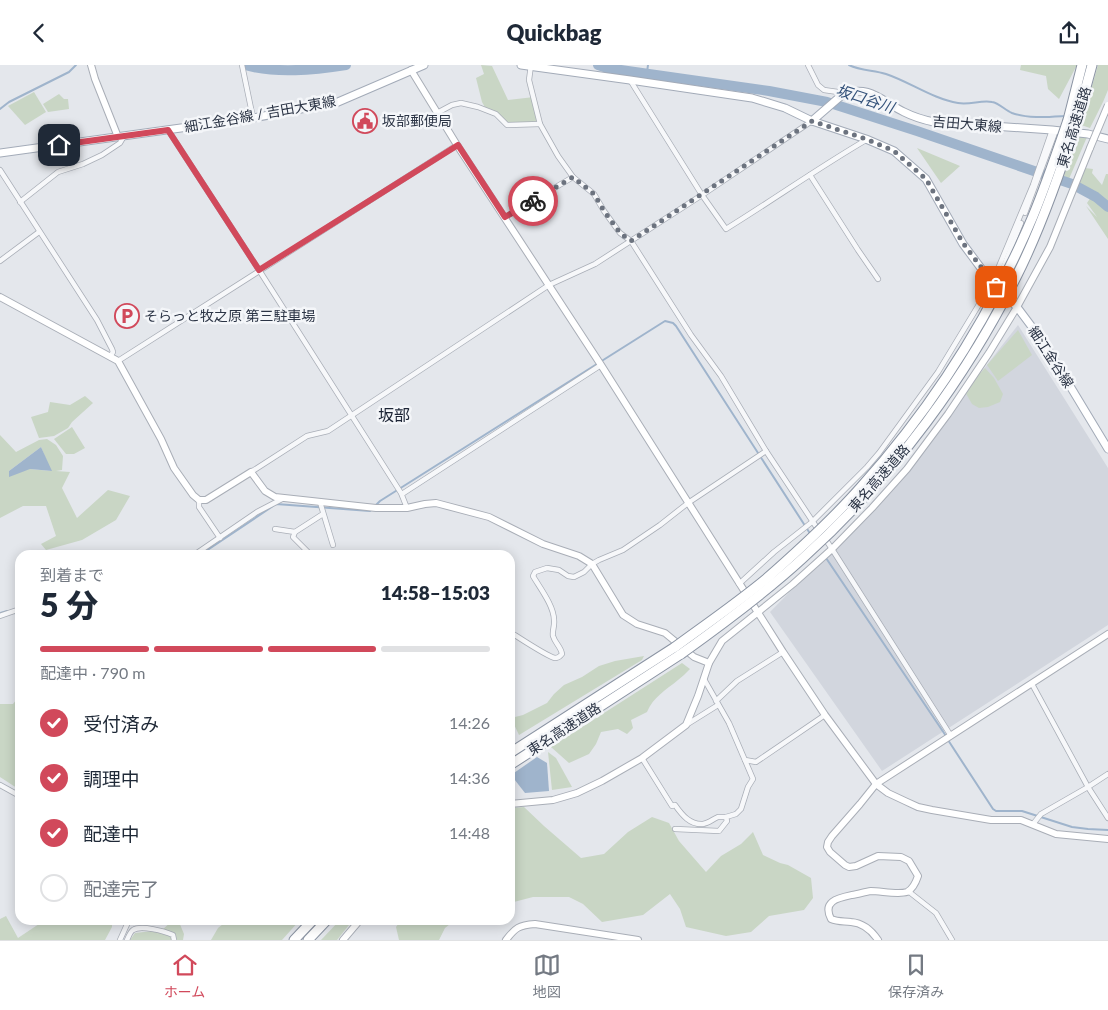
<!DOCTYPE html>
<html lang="ja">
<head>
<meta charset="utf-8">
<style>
  body { margin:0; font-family:Lato,"Noto Sans JP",sans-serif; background:#f2f2f3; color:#1f2937; height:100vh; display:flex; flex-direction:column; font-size:19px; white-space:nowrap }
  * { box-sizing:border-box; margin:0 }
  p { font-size:16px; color:#747a83 }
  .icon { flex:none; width:28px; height:28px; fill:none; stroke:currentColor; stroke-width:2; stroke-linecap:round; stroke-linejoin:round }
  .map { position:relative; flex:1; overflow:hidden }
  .details { position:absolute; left:15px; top:485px; width:500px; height:375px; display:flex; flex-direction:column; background:#fff; border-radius:15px; box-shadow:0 2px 12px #0003 }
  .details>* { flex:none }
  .pin { position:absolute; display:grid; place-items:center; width:42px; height:42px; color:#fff; margin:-21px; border-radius:10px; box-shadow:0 2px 8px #0006 }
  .courier { position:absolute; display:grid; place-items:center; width:50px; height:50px; margin:-25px; border:4px solid #d1495b; border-radius:50%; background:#fff; color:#222; box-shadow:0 1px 6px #0007 }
  .summary em { font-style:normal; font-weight:800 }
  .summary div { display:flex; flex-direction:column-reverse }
  .summary { display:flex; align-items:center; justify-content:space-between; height:85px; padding:0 25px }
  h1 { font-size:32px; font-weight:800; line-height:38px }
  .bar { display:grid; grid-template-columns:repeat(4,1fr); gap:8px 5px; align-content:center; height:60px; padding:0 25px }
  .bar i { height:6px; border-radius:4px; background:#e0e1e3 }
  .bar .on { background:#d1495b }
  .bar p { grid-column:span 4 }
  ol { padding:0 25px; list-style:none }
  li { display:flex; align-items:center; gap:15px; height:55px }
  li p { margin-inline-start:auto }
  li .icon { padding:5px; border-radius:50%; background:#d1495b; color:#fff; stroke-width:4 }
  li:last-child { color:#747a83 }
  li i { width:28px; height:28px; border:2px solid #e0e1e3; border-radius:50% }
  header { display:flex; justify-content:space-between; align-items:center; height:65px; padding:0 25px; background:#fff; font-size:22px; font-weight:800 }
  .dock { display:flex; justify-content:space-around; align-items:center; height:70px; border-top:1px solid #e0e1e3; background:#fff; font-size:14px; color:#747a83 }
  .dock a { display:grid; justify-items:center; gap:2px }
  .dock .on { color:#d1495b }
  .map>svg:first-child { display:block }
  .built { fill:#d2d6de }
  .green { fill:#c9d6c5; fill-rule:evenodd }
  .water { fill:#9fb4cc }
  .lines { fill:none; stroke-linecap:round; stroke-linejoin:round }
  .stream { stroke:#9fb4cc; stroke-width:2 }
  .river { stroke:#9fb4cc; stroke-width:10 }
  .street-casing { stroke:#a9aeb7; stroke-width:6 }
  .secondary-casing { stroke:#a9aeb7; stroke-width:8 }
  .primary-casing { stroke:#a3abb8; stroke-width:9 }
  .highway-casing { stroke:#8b94a3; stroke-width:11 }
  .street { stroke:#f7f8fa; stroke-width:4.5 }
  .secondary { stroke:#fff; stroke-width:6 }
  .primary { stroke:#fff; stroke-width:7 }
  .highway { stroke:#fff; stroke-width:9 }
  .secondary-bridge-casing { stroke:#a9aeb7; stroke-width:8; stroke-linecap:butt }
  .highway-bridge-casing { stroke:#8b94a3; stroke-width:11; stroke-linecap:butt }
  .secondary-bridge { stroke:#fff; stroke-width:6 }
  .highway-bridge { stroke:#fff; stroke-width:9 }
  .done { stroke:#6c737f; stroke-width:5; stroke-dasharray:0 9 }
  .route { stroke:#d1495b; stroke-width:6 }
  .labels { text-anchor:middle; stroke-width:5; stroke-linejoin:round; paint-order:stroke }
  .street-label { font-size:14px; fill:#2b3445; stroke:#f4f6f9 }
  .poi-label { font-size:14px; fill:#2b3445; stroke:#f4f6f9; text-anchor:start }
  .water-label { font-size:15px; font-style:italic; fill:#34527a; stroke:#f4f6f9 }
  .quarter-label { font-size:16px; fill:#1d2536; stroke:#f4f6f9 }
</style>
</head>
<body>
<header><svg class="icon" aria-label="back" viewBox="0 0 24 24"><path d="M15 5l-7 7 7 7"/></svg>Quickbag<svg class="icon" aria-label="share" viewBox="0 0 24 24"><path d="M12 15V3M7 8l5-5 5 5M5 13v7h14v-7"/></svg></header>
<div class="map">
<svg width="1108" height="875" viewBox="0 0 1108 875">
  <rect width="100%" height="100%" fill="#e4e7ec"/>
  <path class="built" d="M1018,260L1108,403V560L882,706L770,547L832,484L933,369Z"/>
  <g class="green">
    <path d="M481,0L492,1L508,35L534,32L539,58L507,60L496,49L487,46L482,37L476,13L484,9Z"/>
    <path d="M1021,0H1077L1059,34L1048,24L1046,11L1020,5Z"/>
    <path d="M1098,0H1108V25L1103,37L1090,63L1081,60Z"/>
    <path d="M34,27L46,47L25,60L8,41Z"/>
    <path d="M59,29L64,34H68L69,44L48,47L43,39Z"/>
    <path d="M1078,68L1087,72L1069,114L1064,111Z"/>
    <path d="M917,83L960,101L941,118Z"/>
    <path d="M1085,103L1093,104L1092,108L1102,120L1106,109H1108V174L1086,141L1097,152L1087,138L1095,126L1082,122L1079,116Z"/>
    <path d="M1018,265L1032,290L998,316L987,300Z"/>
    <path d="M985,303L994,313L1003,329L1000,337L988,342L979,343L972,339L964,325Z"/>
    <path d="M85,331L93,338L72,357L68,363L54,371L39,373L31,352L48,347L50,337L70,340Z"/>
    <path d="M72,362L85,383L74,389H66L54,374Z"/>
    <path d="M0,370L16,387L39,375L47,374L56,380L63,391L62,405L56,406L70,407L62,423L77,453L108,425L130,431L116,455L82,475L46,485L41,479L56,471L46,441H23L0,453ZM41,382L51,406L30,404L9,406Z"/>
    <path d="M19,583L20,585V725L0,712V639H13L17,634Z"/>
    <path d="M644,591L642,595L519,670L511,653L523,650L547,638L554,629L564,620L582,612L599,601L615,596Z"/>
    <path d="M682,598L690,604C686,608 682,612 678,615C666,625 653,632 647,647L631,655L633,663L627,669L618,664L601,667L596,679L589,689L569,698L551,682Z"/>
    <path d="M548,687L556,693L572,722L552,725Z"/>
    <path d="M524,742L544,761L581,793L604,789L628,767L652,752L669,758L679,776L706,807L721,791L741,779L753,767L763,790L780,798L788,800L811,813L813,833L804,845L769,851L751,867L726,871L686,862L680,844L670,829L643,850L602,857L583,839L569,832H533L510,838V743Z"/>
    <path d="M6,851L18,873L45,855H112V862L105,875H0V854Z"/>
    <path d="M228,855H300L282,875H211L218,863Z"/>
    <path d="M340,855H353L337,875H321Z"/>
    <path d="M401,855H455L445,863L439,875H399L396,862Z"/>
    <path d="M171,857H179L184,869L183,875H130L135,868L162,865Z"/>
  </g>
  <g class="water">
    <path d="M41,382L52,406L30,404L9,412V406Z"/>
    <path d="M537,692L547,698L549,726L525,728L511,710Z"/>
  </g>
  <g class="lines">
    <g class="stream">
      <path d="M849,0C861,6 874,5 886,9C910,17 933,34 958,38C970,40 981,35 992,37C999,38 1005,45 1012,48C1028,54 1049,52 1066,51"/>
      <path d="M647,7L648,0"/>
      <path d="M0,44L9,37L69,7L76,0"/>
      <path d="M375,441L380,436L665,256L673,258L676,261L811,470"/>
      <path d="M200,490L276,439L370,446L372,444"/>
      <path d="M826,493L946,671"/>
      <path d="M0,548L7,546"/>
      <path d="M14,548L20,549"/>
      <path d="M948,675L993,744L996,746H1022L1072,762L1088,764L1108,765"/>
    </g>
    <g class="river">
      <path d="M245,0C276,9 314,5 346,0"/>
      <path d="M598,0L607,3L769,26L827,37L917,66L1072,119L1096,132L1108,142"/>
    </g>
    <defs>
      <g id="street">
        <path d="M242,0L253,53"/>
        <path d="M531,0L529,15L540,59L558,91L573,112L594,129L604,146L620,168L631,176L691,270L721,311L766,386L819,466"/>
        <path d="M808,0L818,20L824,25L845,28"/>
        <path d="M630,15L702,130L726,164C773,135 818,103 866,75"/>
        <path d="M437,48L452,40L461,38L478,42L496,49L507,60L540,59"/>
        <path d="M168,65L259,205L401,428L407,443"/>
        <path d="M0,105L97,255L112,284L113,287L110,292"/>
        <path d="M810,110L858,185L878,214"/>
        <path d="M20,137L58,107L83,99L102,90L120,78L124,71"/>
        <path d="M1025,148L1056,65"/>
        <path d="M505,152L573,112"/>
        <path d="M0,196L39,167"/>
        <path d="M997,218L1021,158"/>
        <path d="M118,296L457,80"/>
        <path d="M251,407L307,371L328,366L549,220L595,199L702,130L812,56"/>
        <path d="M402,429L601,300"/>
        <path d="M199,435V442L220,473"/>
        <path d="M320,437L333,480"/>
        <path d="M275,464L295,467"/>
        <path d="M824,472L832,484L951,671"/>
        <path d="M308,488V487L293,472L295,467L323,449"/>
        <path d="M194,490L257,447L282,434"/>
        <path d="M739,519L774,487L812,457L867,402L879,388L938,307L992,218L1033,120L1052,65"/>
        <path d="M0,551L20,544"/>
        <path d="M510,567C518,572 548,592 555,593C559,593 559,592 562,589C561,582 555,578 553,571C552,566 555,560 554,555C554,541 540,523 533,511L535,507L547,503L559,505L568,511L574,512L584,507L592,499L599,495L623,485L660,460L688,438L766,386"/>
        <path d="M1032,619L1088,722L1108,753"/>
        <path d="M716,636L737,616L783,587"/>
        <path d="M686,660L718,640"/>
        <path d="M642,693L672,741L675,740C682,750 690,760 703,759C709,758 713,754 718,752C721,752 723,752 726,752"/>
        <path d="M745,695L756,697L825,650"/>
        <path d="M0,720L20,731"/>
        <path d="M1033,759L1041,749L1088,722L1108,709"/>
        <path d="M675,764L719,766L727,756L726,752L736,749L741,744L748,722L753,714L729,658L704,614"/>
        <path d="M908,826L936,848L952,875"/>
        <path d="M120,875L129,855"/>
        <path d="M127,875C129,871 130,867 133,865C141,860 164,866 173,870L174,875"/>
      </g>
      <g id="secondary">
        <path d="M91,0L95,14L118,72"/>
        <path d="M411,5L457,80L601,300L783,587L825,650L876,719L888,728L905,736L918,742L932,745L991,755H1021L1056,769L1108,774"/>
        <path d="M0,232L118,296L161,374L174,403L193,430L199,435H206L251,407L265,426L275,432L376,443H407L425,439L436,438L489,452L543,479L579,491L592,499L623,550L637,559L665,568L694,592L709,598"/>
        <path d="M510,739L553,735L577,728L602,716L642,693L686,660L698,631L709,598L722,576L793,519L832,484L872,443L907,404L948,349L989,288L1017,242L1050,182L1090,83"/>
        <path d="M343,875L360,855"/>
        <path d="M506,875C515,863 519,860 535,859L638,875"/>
        <path d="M878,875C872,866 863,858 851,857C844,856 838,857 831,854C822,836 838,833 852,830C858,829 865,827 871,826C881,826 898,830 907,827C913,824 916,817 918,811L909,796L901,792L878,791L856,801L849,802L845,800L830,787L827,782L828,777L832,771L860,739L876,719L1108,569"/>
      </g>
      <g id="primary">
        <path d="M521,0L630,15L752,33L785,43L812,56L866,74L894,86L926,114L963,179L992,218L1017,242L1044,278L1108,384"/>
        <path d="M812,56L842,30C868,18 883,37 904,47C914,52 924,55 934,57L1052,65L1088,69L1108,74"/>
        <path d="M0,88L253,53L338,37L424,0"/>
      </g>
      <g id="highway">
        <path d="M1068,55L1082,0"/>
        <path d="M1077,55L1092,0"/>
        <path d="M510,688L675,582"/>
        <path d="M510,700L681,589"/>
        <path d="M294,875L313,855"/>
        <path d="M308,875L327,855"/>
      </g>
    </defs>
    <use href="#street" class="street-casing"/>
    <use href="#secondary" class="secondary-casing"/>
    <use href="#primary" class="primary-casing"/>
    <use href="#highway" class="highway-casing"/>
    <use href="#street" class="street"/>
    <use href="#secondary" class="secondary"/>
    <use href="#primary" class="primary"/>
    <use href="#highway" class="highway"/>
    <defs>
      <path id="secondary-bridge" d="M1090,83L1108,40"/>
      <g id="highway-bridge">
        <path d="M675,582C705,560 737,538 766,514C799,485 832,455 861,422C933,342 991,250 1033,151C1046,120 1057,87 1068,55"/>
        <path d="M681,589C723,559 765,528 803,493C893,412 969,310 1022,200C1044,154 1061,105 1077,55"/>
      </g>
    </defs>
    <use href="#secondary-bridge" class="secondary-bridge-casing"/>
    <use href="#highway-bridge" class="highway-bridge-casing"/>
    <use href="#secondary-bridge" class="secondary-bridge"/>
    <use href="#highway-bridge" class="highway-bridge"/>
  </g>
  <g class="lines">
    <path class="done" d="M533,136L573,112L594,129L604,146L620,168L631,176L812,56L866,74L894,86L926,114L963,178L996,222"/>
    <path class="route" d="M59,80L168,65L259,205L458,80L505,152L533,136"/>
  </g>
  <defs>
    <symbol id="civic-ring" viewBox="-11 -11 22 22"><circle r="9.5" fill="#f4f6f9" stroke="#d1495b" stroke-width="1.5"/><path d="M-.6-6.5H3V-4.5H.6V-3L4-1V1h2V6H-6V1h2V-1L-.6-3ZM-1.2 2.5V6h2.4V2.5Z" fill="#d1495b"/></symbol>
    <symbol id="parking-ring" viewBox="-11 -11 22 22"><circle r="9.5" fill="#f4f6f9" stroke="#d1495b" stroke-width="1.5"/><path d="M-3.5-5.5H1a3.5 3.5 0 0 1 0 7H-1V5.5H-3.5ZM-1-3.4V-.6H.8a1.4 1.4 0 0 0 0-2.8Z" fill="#d1495b"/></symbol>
  </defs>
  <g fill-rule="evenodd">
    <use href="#civic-ring" x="351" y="42" width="28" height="28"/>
    <use href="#parking-ring" x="113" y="237" width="28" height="28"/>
  </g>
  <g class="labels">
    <g class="street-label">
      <text transform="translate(260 49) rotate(-10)" y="5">細江金谷線 / 吉田大東線</text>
      <text transform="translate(967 59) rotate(5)" y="5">吉田大東線</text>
      <text transform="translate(1074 62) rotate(-73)" y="5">東名高速道路</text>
      <text transform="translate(1051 292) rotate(57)" y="5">細江金谷線</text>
      <text transform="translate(879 413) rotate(-49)" y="5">東名高速道路</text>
      <text transform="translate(564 664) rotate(-33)" y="5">東名高速道路</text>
    </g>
    <g class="poi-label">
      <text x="382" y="61">坂部郵便局</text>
      <text x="144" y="256">そらっと牧之原 第三駐車場</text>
    </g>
    <g class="water-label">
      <text transform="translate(865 34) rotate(18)" y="5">坂口谷川</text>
    </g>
    <g class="quarter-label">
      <text x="394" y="356">坂部</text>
    </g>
  </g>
</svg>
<div class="pin" style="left:996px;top:222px;background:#ea580c"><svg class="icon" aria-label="bag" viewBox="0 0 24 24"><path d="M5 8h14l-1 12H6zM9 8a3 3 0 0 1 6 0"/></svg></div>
<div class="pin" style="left:59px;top:80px;background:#1f2937"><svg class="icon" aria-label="home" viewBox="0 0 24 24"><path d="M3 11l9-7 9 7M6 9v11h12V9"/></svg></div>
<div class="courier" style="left:533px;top:136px"><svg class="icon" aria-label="bike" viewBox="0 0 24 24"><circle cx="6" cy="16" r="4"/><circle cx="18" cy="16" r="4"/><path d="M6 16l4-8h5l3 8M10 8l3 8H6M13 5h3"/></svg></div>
<section class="details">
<div class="summary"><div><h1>5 分</h1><p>到着まで</p></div><em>14:58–15:03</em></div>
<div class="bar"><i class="on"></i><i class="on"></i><i class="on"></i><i></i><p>配達中 · 790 m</p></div>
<ol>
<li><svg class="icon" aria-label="check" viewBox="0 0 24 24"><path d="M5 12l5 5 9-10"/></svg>受付済み<p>14:26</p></li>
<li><svg class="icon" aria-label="check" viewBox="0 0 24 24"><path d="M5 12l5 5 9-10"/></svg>調理中<p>14:36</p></li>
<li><svg class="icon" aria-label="check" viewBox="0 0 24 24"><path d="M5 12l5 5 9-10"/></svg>配達中<p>14:48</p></li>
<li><i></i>配達完了</li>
</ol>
</section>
</div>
<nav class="dock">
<a class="on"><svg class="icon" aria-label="home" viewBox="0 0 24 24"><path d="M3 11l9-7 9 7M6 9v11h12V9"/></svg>ホーム</a>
<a><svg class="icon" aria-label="map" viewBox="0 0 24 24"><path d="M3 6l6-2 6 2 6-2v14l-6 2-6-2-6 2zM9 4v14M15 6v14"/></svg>地図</a>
<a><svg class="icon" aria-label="saved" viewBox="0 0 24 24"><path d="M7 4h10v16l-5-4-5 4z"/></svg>保存済み</a>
</nav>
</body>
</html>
